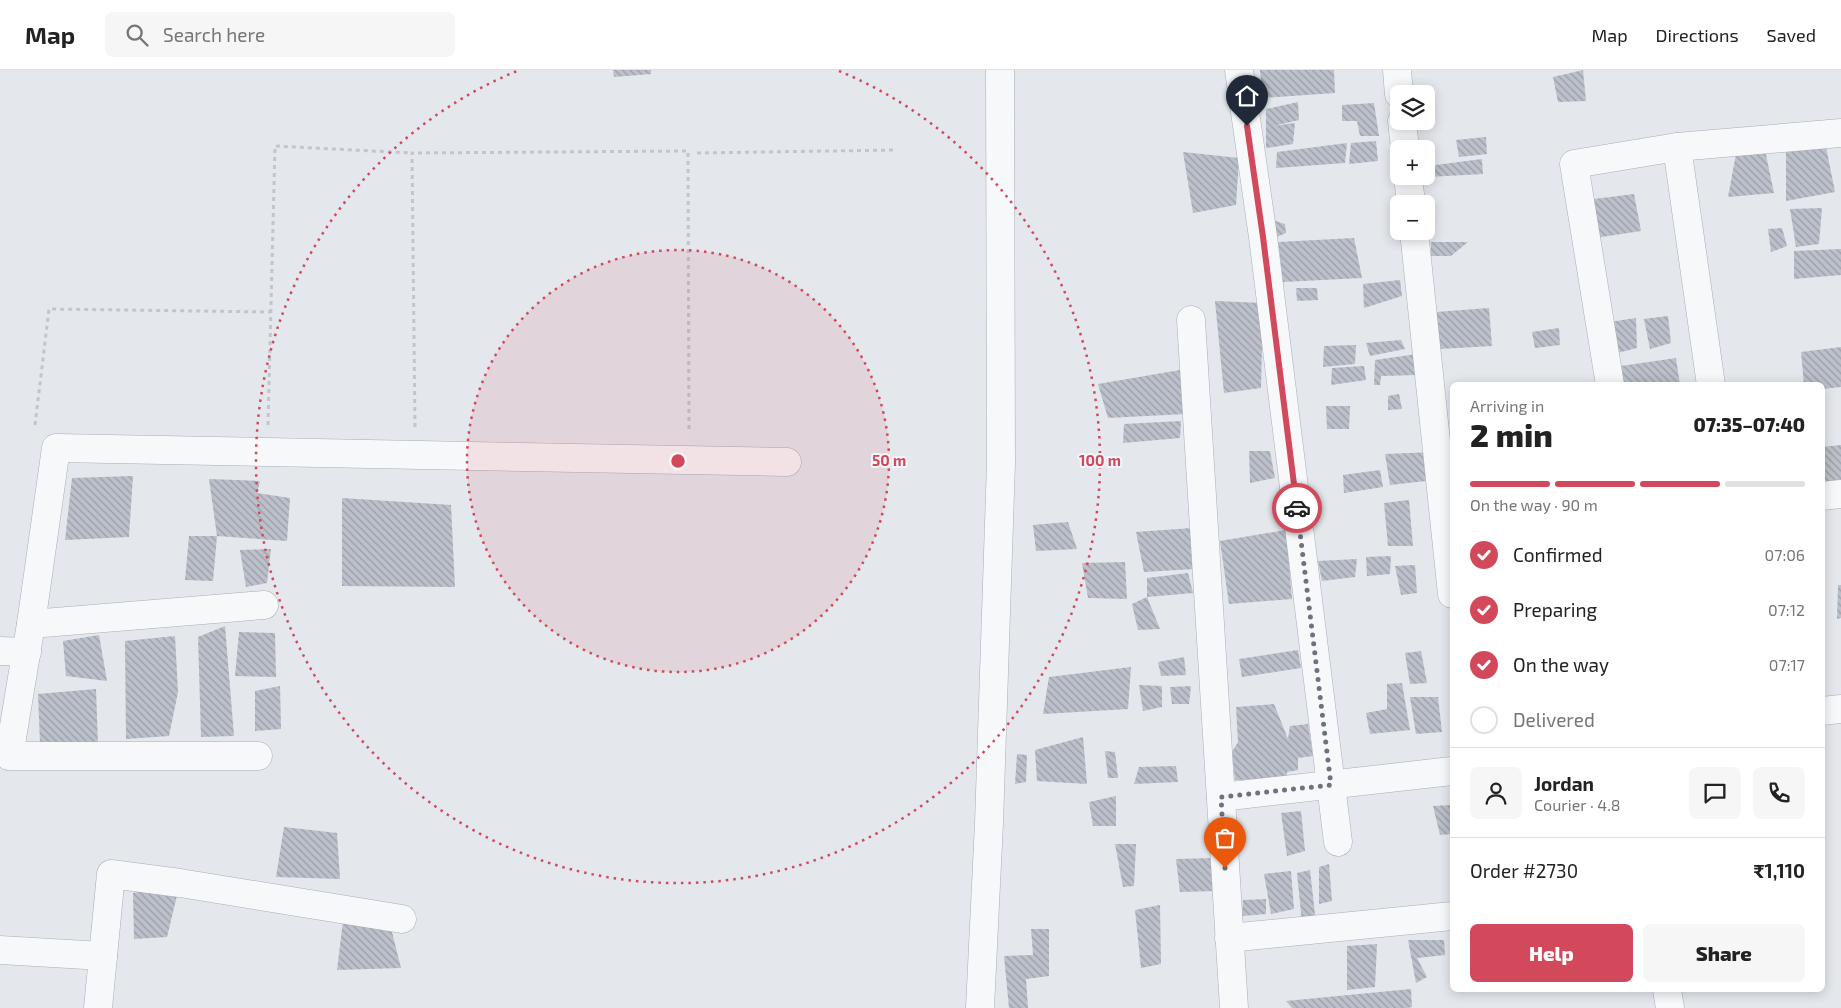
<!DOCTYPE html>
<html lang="en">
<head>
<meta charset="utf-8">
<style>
  body { margin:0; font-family:"Exo 2",sans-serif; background:#f6f6f6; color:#222; height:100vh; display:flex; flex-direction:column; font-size:19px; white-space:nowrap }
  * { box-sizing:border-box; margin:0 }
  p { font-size:16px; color:#767676 }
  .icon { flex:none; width:28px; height:28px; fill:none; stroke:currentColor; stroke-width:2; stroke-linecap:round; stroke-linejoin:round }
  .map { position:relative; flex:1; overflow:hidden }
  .drawer { position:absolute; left:1450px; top:312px; width:375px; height:610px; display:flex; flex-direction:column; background:#fff; border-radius:8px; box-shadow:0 2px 12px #0003 }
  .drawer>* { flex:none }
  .tools { position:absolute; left:1390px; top:15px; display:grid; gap:10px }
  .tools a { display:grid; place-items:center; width:45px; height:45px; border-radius:8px; background:#fff; box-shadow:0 2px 12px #0003; font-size:25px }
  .pin { position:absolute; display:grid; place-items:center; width:42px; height:42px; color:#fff; margin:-51px -21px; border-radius:50% 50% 50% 0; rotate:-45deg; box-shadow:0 0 5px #0007 }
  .pin .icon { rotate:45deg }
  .courier { position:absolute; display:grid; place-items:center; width:50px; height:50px; margin:-25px; border:4px solid #d1495b; border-radius:50%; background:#fff; color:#222; box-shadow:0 1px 6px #0007 }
  .headline em { font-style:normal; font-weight:800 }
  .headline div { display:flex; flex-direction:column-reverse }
  .headline { display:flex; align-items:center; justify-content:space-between; height:85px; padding:0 20px }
  h1 { font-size:32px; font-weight:800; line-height:38px }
  .bar { display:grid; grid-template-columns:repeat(4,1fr); gap:8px 5px; align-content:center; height:60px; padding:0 20px }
  .bar i { height:6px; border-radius:4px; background:#e0e0e0 }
  .bar .active { background:#d1495b }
  .bar p { grid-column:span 4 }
  .line { display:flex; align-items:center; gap:12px; padding:0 20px; border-top:1px solid #e0e0e0 }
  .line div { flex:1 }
  .round { display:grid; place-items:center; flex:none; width:52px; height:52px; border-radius:8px; background:#f6f6f6 }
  ol { padding:0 20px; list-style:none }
  li { display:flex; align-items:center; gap:15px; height:55px }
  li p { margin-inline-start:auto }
  li .icon { padding:5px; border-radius:50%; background:#d1495b; color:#fff; stroke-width:4 }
  li:last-child { color:#767676 }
  li i { width:28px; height:28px; border:2px solid #e0e0e0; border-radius:50% }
  .button { display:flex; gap:10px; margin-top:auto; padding:10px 20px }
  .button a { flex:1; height:58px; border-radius:8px; background:#d1495b; color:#fff; font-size:20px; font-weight:800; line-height:58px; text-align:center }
  .button a+a { background:#f6f6f6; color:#222 }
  header { display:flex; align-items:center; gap:30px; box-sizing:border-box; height:70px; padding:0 25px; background:#fff; border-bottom:1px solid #e0e0e0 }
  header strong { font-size:24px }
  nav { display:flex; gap:28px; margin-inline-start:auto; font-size:18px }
  .search { width:350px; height:45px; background:#f6f6f6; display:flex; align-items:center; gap:12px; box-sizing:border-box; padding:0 18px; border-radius:8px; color:#767676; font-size:19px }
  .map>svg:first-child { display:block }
  .building { fill:url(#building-back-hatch) }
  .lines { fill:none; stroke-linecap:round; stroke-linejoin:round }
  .minor-casing { stroke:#a9aeb7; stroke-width:29 }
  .path { stroke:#c2c5cb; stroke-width:3; stroke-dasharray:4 4; stroke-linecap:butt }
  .minor { stroke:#f7f8fa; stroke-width:28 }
  .done { stroke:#6c737f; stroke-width:5; stroke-dasharray:0 9 }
  .route { stroke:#d1495b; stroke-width:6 }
  .ring { fill:none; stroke:#d1495b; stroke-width:2.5; stroke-dasharray:2.5 5 }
  .centre { fill:#d1495b; stroke:#f4f6f9; stroke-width:2.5 }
  .ring-label { font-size:15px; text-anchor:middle; font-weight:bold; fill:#d1495b; stroke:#f4f6f9; stroke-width:4; stroke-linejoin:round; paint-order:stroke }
</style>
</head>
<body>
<header>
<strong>Map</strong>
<div class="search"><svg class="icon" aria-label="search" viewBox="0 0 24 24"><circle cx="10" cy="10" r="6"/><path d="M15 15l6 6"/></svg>Search here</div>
<nav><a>Map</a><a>Directions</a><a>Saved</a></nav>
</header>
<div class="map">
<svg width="1841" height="938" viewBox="0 0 1841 938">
  <defs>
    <pattern id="building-back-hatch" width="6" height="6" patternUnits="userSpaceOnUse" patternTransform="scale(1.25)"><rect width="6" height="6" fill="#bbc0ca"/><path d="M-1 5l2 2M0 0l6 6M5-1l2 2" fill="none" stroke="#989da6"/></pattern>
  </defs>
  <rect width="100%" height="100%" fill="#e4e7ec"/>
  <g class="building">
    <path d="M613,0H651V4L614,7Z"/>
    <path d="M1260,0H1334L1335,23L1262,28Z"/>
    <path d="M1583,0L1586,31L1558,32L1553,7Z"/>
    <path d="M1298,32L1299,50L1273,56L1295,53L1293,74L1266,78V39Z"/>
    <path d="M1374,33L1379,66H1360L1357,51H1342V35Z"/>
    <path d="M1486,67L1487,84L1459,87L1456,70Z"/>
    <path d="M1376,71L1378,91L1349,94L1351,73Z"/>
    <path d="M1347,73L1345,93L1276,98L1277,82Z"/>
    <path d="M1826,77L1835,122L1786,131V81Z"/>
    <path d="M1765,80L1774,123L1728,127L1736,84Z"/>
    <path d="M1183,82L1239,88L1236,135L1193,143Z"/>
    <path d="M1482,89L1483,104L1428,107V96Z"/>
    <path d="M1634,124L1641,161L1595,168L1586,130Z"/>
    <path d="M1822,138L1819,174L1796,177L1790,139Z"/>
    <path d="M1269,149L1285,154L1286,163L1272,169Z"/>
    <path d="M1782,158L1787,176L1771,182L1768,159Z"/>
    <path d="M1354,168L1362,208L1283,212L1278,172Z"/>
    <path d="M1431,172H1468L1451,186H1431Z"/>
    <path d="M1841,179V205L1794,209V181Z"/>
    <path d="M1400,210L1402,226L1364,238L1363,214Z"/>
    <path d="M1296,218H1317L1318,230L1297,231Z"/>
    <path d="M1215,231L1263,233L1261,318L1224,323Z"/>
    <path d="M1489,238L1492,276L1440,279L1436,242Z"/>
    <path d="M1668,246L1671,273L1650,279L1644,249Z"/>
    <path d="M1636,248L1637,278L1613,284L1610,252Z"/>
    <path d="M1559,258L1560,275L1535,278L1532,262Z"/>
    <path d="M1401,270L1405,279L1370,286L1366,273Z"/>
    <path d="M1356,275L1355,294L1323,297L1324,276Z"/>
    <path d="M1841,277V317L1822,319V315H1804L1801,282Z"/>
    <path d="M1417,284L1416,305L1381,306L1380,315H1374L1375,290Z"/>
    <path d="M1676,288L1680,315H1616L1614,297Z"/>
    <path d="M1364,296L1366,310L1331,315L1332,298Z"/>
    <path d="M1180,300L1185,344L1108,348L1098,314Z"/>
    <path d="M1399,324L1402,339L1388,340V326Z"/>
    <path d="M1326,336H1350L1349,359H1327Z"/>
    <path d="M1181,351L1180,368L1123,373L1124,354Z"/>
    <path d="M1841,375V411L1822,413V377Z"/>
    <path d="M1249,381H1270L1275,408L1250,413Z"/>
    <path d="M1433,382L1435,410L1390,415L1385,384Z"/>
    <path d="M1380,400L1383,417L1344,423L1343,405Z"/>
    <path d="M133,406L129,467L65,470L72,408Z"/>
    <path d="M209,409L260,411L257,423L290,428L287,471L217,466L213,511L185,510L189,466H217Z"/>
    <path d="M342,428L451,435L455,517L342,516Z"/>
    <path d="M1409,430L1413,476H1388L1384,433Z"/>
    <path d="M1068,452L1077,479L1036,481L1033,455Z"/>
    <path d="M1192,458L1195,499L1144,502L1136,462Z"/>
    <path d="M1286,460L1292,529L1229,534L1220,471Z"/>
    <path d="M271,479L267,513L246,517L240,480Z"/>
    <path d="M1391,486L1390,504L1367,506L1366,487Z"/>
    <path d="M1357,489L1355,507L1322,511L1318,491Z"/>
    <path d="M1125,492L1127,529L1088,528L1082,493Z"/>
    <path d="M1415,495L1417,523L1401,525L1395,496Z"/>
    <path d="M1188,503L1193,523L1147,527V508Z"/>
    <path d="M1838,515H1841V548L1837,549Z"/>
    <path d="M1147,527L1160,559L1138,560L1132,534Z"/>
    <path d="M225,556L234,666L201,667L198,567Z"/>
    <path d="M239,562L275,563L276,607L235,606Z"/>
    <path d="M99,565L107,611L66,606L63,571Z"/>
    <path d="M175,566L178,622L169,666L126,669L125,571Z"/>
    <path d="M1298,580L1301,598L1242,607L1239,589Z"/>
    <path d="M1421,581L1427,613L1410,614L1405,583Z"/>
    <path d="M1184,587L1186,605L1161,606L1158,592Z"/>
    <path d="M1131,597L1128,639L1043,644L1049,607Z"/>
    <path d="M1402,613L1410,660L1370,664L1366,643L1387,639V614Z"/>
    <path d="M1139,615L1162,616V637L1143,641Z"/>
    <path d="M280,616L281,659L255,661V621Z"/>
    <path d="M1191,616L1189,634H1172L1170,617Z"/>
    <path d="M96,619L98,676L40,673L38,624Z"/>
    <path d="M1410,627H1438L1442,662L1416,664Z"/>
    <path d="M1274,634L1288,669L1290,656L1308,654L1313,686L1298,688V700L1287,702V709L1235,710L1232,682L1238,672L1236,637Z"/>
    <path d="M1083,667L1087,714L1037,711L1035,680Z"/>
    <path d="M1105,681L1115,682L1118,708H1108Z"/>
    <path d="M1017,684L1027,685L1026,712L1015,714Z"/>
    <path d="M1176,696L1178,712L1134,714L1139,697Z"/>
    <path d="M1116,726V756H1093L1089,732Z"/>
    <path d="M1452,735V764L1440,765L1433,736Z"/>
    <path d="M1301,741L1305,781L1287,786L1281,743Z"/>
    <path d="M284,757L337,763L340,809L276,807Z"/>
    <path d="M1115,774H1136L1134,816L1123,817Z"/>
    <path d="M1216,788V821L1180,822L1176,789Z"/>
    <path d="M1329,794L1332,831L1319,834V797Z"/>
    <path d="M1310,800L1316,853H1302L1297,803Z"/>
    <path d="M1291,801L1294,839L1271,844L1264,804Z"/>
    <path d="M180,813L167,867L134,869L133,823Z"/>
    <path d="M1266,829V844L1242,846L1243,830Z"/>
    <path d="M1160,835L1161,894L1141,898L1135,840Z"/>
    <path d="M343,851L390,854L401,898L337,900Z"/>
    <path d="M1031,859H1049V906L1026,909L1028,938H1009L1004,886L1033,885Z"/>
    <path d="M1408,870H1444L1445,885L1417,888L1427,907L1416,913Z"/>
    <path d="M1377,874L1375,917L1347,920V876Z"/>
    <path d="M1411,919L1412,937L1407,938H1292L1286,931Z"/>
  </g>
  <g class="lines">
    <defs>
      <g id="minor">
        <path d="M1239,0L1263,167L1338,772"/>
        <path d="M1397,0L1399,24"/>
        <path d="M1402,51L1405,79"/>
        <path d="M1677,77L1711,315"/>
        <path d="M1408,106L1411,134"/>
        <path d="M1414,161L1452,524"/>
        <path d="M1191,250L1234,938"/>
        <path d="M1610,315L1574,94L1677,77L1841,63"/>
        <path d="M1822,426L1841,424"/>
        <path d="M31,554L56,378L787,392"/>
        <path d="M0,581L27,582"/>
        <path d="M1822,641L1841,639"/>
        <path d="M258,686H9L31,554L264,535"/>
        <path d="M1221,727L1452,701"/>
        <path d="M1229,868L1452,846"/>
        <path d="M0,880L103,886"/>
        <path d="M1667,920L1670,938"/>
        <path d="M98,938L111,804L180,813L402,849"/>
        <path d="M980,938L989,753L1001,393L1000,0"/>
      </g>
    </defs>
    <use href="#minor" class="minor-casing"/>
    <g class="path">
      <path d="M697,83L895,80"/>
      <path d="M35,355L49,239L271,242"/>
      <path d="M268,355L275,76L412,83"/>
      <path d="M415,357L412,83L688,81L689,362"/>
    </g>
    <use href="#minor" class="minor"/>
  </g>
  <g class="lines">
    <path class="done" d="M1225,798L1221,727L1331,715L1297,438"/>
    <path class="route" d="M1247,56L1263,167L1297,438"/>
  </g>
  <circle cx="678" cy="391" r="211" fill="#d1495b" fill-opacity=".12"/>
  <g class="ring">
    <circle cx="678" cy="391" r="211"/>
    <path d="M839 1A422 422 0 1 1 517 1"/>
  </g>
  <circle cx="678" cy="391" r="8" class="centre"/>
  <g class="ring-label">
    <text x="889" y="396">50 m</text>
    <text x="1100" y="396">100 m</text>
  </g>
</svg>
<div class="tools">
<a><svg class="icon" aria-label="layers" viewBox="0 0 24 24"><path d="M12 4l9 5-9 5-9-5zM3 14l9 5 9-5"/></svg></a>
<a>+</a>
<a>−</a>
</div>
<div class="pin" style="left:1225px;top:798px;background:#ea580c"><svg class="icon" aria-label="bag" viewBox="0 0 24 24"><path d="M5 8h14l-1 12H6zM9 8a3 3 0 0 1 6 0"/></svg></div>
<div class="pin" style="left:1247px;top:56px;background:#1f2937"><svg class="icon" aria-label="home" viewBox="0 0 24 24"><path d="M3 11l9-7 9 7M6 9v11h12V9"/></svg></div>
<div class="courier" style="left:1297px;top:438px"><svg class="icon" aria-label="car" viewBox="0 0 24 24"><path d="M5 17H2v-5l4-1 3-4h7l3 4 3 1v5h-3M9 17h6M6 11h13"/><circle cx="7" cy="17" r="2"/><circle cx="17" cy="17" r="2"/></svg></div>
<section class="drawer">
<div class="headline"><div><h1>2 min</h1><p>Arriving in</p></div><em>07:35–07:40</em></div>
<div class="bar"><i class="active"></i><i class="active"></i><i class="active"></i><i></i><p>On the way · 90 m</p></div>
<ol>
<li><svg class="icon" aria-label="check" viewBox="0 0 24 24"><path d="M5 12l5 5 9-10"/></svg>Confirmed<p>07:06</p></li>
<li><svg class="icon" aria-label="check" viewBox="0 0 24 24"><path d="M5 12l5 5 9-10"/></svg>Preparing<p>07:12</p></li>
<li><svg class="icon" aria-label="check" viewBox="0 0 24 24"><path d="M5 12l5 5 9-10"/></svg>On the way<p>07:17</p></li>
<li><i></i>Delivered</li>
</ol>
<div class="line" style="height:90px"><a class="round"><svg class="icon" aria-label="person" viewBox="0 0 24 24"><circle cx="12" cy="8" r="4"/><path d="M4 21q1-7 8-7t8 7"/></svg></a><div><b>Jordan</b><p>Courier · 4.8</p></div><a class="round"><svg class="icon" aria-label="chat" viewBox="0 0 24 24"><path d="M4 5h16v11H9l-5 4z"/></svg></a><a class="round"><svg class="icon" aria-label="phone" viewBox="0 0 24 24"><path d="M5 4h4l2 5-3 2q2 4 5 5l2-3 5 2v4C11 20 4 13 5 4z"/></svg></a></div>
<div class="line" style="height:65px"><div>Order #2730</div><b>₹1,110</b></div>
<div class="button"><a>Help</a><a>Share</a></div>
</section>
</div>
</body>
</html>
